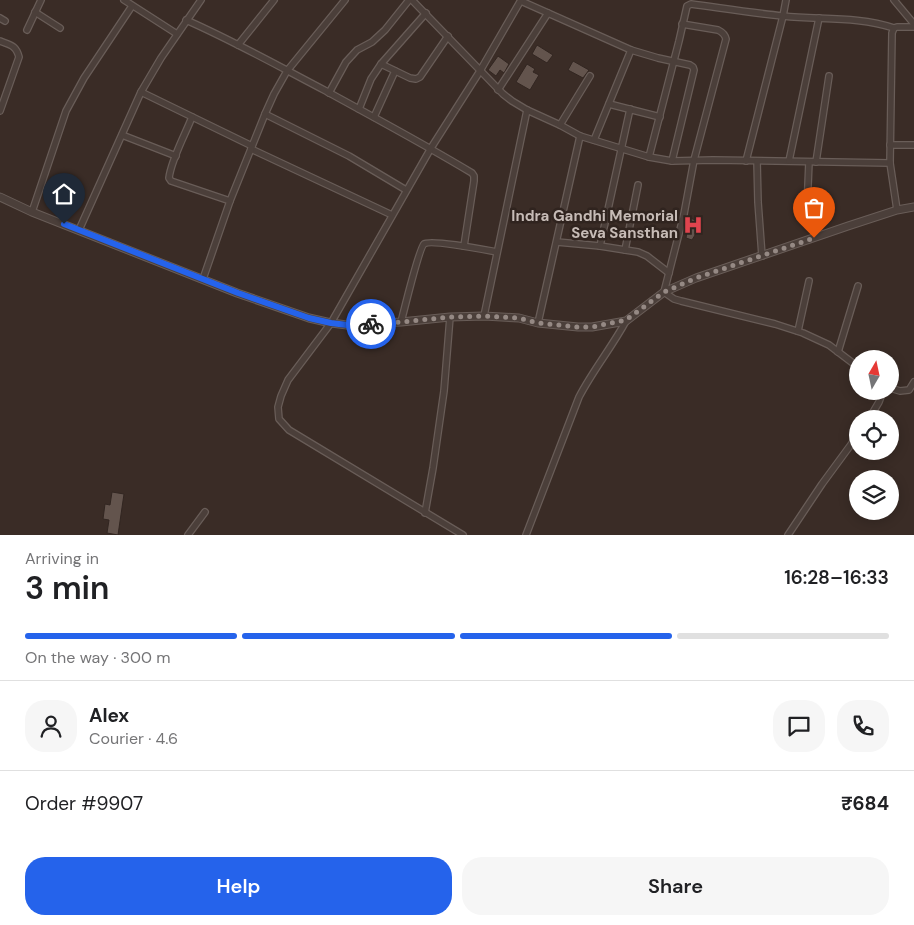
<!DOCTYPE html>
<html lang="en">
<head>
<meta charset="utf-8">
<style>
  body { margin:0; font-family:"DM Sans",sans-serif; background:#f6f6f6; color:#202124; height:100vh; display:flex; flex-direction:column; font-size:19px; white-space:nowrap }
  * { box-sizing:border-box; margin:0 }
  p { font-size:16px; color:#757577 }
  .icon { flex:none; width:28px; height:28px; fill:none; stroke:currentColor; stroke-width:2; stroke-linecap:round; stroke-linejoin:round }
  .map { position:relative; height:535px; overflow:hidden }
  .sheet { display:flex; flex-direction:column; background:#fff; flex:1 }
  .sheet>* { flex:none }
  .needle { width:32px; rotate:9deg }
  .fabs { position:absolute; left:849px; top:350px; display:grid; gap:10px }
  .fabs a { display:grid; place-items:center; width:50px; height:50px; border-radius:50%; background:#fff; box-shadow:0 2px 12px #0003; font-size:25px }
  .pin { position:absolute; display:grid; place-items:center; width:42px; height:42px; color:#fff; margin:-51px -21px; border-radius:50% 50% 50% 0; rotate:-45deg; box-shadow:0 0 5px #0007 }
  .pin .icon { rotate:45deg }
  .courier { position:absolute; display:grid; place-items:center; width:50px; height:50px; margin:-25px; border:4px solid #2563eb; border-radius:50%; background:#fff; color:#222; box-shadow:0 1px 6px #0007 }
  .headline em { font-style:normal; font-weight:600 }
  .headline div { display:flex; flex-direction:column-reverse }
  .headline { display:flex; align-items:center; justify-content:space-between; height:85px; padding:0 25px }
  h1 { font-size:32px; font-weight:600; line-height:38px }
  .bar { display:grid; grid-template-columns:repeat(4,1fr); gap:8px 5px; align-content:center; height:60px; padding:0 25px }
  .bar i { height:6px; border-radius:4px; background:#e0e0e0 }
  .bar .current { background:#2563eb }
  .bar p { grid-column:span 4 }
  .line { display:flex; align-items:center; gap:12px; padding:0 25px; border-top:1px solid #e0e0e0 }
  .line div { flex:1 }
  .round { display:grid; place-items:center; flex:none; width:52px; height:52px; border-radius:20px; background:#f6f6f6 }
  .cta { display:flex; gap:10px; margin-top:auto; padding:10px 25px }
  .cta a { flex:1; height:58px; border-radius:20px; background:#2563eb; color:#fff; font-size:20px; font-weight:600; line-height:58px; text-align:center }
  .cta a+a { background:#f6f6f6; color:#202124 }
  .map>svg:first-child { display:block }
  .building { fill:#63544d; stroke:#322621 }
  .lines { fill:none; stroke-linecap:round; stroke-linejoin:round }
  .minor-casing { stroke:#695d58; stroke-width:8 }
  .tertiary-casing { stroke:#695d58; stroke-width:9 }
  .minor { stroke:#4b3f3a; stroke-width:5.5 }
  .tertiary { stroke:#4b3f3a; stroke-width:7 }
  .done { stroke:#958984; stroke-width:5; stroke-dasharray:0 9 }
  .route { stroke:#2563eb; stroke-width:6 }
  .labels { text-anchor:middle; stroke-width:5; stroke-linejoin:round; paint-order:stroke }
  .poi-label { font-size:15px; font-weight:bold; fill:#c6bbb6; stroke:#30241f; text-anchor:end }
</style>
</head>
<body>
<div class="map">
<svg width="914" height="535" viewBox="0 0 914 535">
  <rect width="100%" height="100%" fill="#3a2c26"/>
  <g class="building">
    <path d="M537,45L553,55L547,63L532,54Z"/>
    <path d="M498,56L509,64L504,73L500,70L496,76L488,70Z"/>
    <path d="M573,61L589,70L583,78L568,70Z"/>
    <path d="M527,64L535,69L533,72L539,75L530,90L516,82Z"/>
    <path d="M689,218L703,222L692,240L686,238Z"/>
    <path d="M112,492L124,494L118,535L107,533L109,520L103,519L105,504L110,505Z"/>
  </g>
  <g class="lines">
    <defs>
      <g id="minor">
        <path d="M124,0L177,34"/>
        <path d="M412,0L503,94L512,101L527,110L560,125L580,136L649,157L672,161L713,160L890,163"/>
        <path d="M894,0L914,24"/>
        <path d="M521,1L631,50L658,58L690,65L693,67L694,70L672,161"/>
        <path d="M35,12L60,28"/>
        <path d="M0,18L5,21"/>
        <path d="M186,20C234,41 280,67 326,91C375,118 424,144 472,173L474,176V181L464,246"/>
        <path d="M682,24L718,30C722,32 725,34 726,39L694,160L684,214L664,292L674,299L681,301L775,324L803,333L829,345L858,367"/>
        <path d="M27,30L41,0"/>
        <path d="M0,41C10,45 16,45 19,57L0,111"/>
        <path d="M238,45L274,0"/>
        <path d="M381,64L410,78L416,79L420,77L448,36"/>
        <path d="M498,90L548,13"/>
        <path d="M141,92L252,146"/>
        <path d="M329,93L346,62L357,50L372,42L385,30L409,0"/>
        <path d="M609,104L660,117"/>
        <path d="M359,109L371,79L381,64L426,13"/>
        <path d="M265,114L349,156L406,190"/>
        <path d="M192,117C185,135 171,160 169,178L171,181L230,201"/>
        <path d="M374,117L395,71"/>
        <path d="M560,125L590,76"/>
        <path d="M122,135L176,156"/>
        <path d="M594,140L631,50"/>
        <path d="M890,145H914"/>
        <path d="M251,149L392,215"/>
        <path d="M649,157L679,41L687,6L691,4C721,8 752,13 783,16C820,20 858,16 894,28"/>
        <path d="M746,161L783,16L786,0"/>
        <path d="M757,161L758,202L762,256"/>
        <path d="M789,161L819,18"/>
        <path d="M816,162L829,76"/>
        <path d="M807,208L809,162"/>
        <path d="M897,210L890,163L892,33L894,28L897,27H914"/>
        <path d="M32,212L66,111L84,78L132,6"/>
        <path d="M79,230L141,92L161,58L201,0"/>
        <path d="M557,242L600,246L638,252L647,256L669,273"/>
        <path d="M600,246L630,109"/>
        <path d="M625,250L638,185"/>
        <path d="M203,279L230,201L265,114L274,94L287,71L345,0"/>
        <path d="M484,316L527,110"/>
        <path d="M401,322C404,311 419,248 424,244C430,239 486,250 497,252"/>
        <path d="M538,323L580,136"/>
        <path d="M798,331L809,281"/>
        <path d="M838,352L858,286"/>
        <path d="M890,388L900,391L909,390L914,382"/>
        <path d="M869,419L879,402L883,391"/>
        <path d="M425,513L433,468L444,391L450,317"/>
        <path d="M188,535L205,512"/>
        <path d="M463,535L289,430L279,419L278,407L281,396L288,380L331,323L431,148L480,71L521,0"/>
        <path d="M526,535L579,397C593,370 612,347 626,321"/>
        <path d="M788,535L822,484L858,435"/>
      </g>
      <path id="tertiary" d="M0,197L32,212L237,293L309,318L331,323L347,325L401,322L450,317L484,316L519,318L538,323L578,327H592L626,321L664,292L696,278L848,226L897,210L914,207"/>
    </defs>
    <use href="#minor" class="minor-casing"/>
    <use href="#tertiary" class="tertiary-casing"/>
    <use href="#minor" class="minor"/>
    <use href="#tertiary" class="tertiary"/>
  </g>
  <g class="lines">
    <path class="done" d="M371,324L401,322L450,317L484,316L518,318L538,323L578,327H592L626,320L664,292L696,278L814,238"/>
    <path class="route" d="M64,224L238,293L309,318L331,323L347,325L371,324"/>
  </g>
  <defs>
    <symbol id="hospital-bare" viewBox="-9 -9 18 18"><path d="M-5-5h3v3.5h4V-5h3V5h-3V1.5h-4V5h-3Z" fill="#e0444e" stroke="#30241f" stroke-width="2.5" paint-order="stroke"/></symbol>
  </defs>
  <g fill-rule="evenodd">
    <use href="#hospital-bare" x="679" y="211" width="28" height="28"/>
  </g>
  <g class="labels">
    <g class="poi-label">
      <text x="678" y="221">Indra Gandhi Memorial<tspan x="678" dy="17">Seva Sansthan</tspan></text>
    </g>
  </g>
</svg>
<div class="fabs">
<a><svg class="needle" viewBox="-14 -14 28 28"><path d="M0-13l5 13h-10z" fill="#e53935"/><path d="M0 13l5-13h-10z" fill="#757577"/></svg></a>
<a><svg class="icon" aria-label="locate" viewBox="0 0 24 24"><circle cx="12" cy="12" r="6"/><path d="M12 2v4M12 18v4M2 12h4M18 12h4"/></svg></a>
<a><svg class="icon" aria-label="layers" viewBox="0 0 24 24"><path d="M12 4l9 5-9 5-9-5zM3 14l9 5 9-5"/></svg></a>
</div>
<div class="pin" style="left:814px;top:238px;background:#ea580c"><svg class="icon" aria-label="bag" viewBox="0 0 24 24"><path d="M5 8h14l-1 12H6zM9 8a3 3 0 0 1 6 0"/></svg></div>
<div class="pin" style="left:64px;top:224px;background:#1f2937"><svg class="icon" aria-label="home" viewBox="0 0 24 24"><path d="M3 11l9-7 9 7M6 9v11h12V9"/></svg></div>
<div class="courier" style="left:371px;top:324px"><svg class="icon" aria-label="bike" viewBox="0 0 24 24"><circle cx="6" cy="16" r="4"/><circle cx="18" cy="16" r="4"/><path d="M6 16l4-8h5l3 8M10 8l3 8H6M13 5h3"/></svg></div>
</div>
<section class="sheet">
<div class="headline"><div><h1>3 min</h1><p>Arriving in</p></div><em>16:28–16:33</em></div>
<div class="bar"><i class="current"></i><i class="current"></i><i class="current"></i><i></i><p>On the way · 300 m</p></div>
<div class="line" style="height:90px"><a class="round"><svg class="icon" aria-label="person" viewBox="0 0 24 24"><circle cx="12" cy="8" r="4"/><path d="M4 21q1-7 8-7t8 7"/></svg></a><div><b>Alex</b><p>Courier · 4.6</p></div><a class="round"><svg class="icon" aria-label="chat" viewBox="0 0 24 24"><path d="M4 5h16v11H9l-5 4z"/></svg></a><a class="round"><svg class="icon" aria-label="phone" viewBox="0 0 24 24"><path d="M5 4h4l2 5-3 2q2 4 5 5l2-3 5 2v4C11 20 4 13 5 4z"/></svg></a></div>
<div class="line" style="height:65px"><div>Order #9907</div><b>₹684</b></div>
<div class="cta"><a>Help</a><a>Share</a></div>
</section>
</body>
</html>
